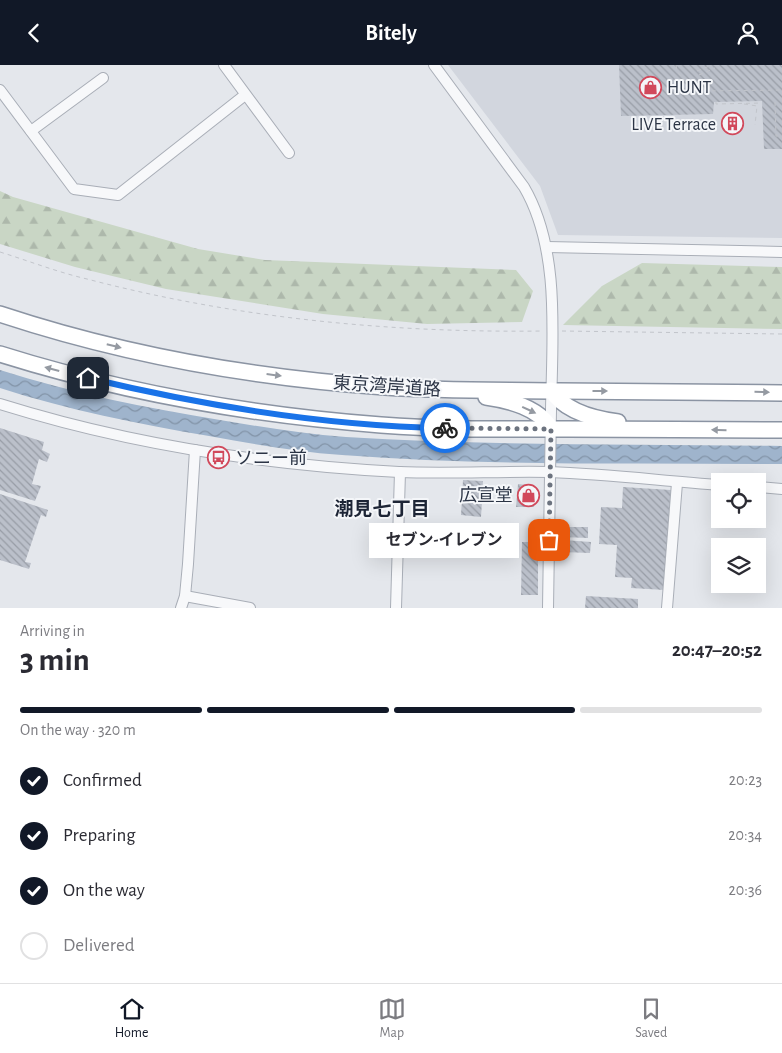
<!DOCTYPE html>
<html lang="en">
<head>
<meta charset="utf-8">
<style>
  body { margin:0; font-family:"Alegreya Sans","Noto Sans JP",sans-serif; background:#f2f2f3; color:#2b2b33; height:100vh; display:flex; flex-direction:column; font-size:19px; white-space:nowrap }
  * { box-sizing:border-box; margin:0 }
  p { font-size:16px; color:#7c7c81 }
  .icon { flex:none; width:28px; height:28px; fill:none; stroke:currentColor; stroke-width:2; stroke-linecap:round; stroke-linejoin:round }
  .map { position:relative; height:543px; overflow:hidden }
  .side { display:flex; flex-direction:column; background:#fff; flex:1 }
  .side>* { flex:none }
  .tools { position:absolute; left:711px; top:408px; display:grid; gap:10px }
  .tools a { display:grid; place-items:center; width:55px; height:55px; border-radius:0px; background:#fff; box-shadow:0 5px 20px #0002; font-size:25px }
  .pin { position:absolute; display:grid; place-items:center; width:42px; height:42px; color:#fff; margin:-21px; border-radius:10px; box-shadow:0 2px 8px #0006 }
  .courier { position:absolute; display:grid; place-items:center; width:50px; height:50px; margin:-25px; border:4px solid #1a73e8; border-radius:50%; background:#fff; color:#222; box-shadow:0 1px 6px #0007 }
  .bubble { position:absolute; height:35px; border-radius:0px; background:#fff; box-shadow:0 5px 20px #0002; font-size:16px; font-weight:700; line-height:35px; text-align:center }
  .overview em { font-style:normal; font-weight:700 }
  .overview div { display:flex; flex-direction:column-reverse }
  .overview { display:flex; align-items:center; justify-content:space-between; height:85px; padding:0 20px }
  h1 { font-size:32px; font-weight:700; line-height:38px }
  .bar { display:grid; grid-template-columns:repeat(4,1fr); gap:8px 5px; align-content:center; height:60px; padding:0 20px }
  .bar i { height:6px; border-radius:4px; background:#e1e1e2 }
  .bar .selected { background:#111827 }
  .bar p { grid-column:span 4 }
  ol { padding:0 20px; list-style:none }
  li { display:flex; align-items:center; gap:15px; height:55px }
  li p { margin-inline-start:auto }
  li .icon { padding:5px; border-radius:50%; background:#111827; color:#fff; stroke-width:4 }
  li:last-child { color:#7c7c81 }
  li i { width:28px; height:28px; border:2px solid #e1e1e2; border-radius:50% }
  header { display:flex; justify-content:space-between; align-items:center; height:65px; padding:0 20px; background:#111827; color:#fff; font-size:22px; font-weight:700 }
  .tab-bar { display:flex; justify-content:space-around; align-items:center; height:70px; border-top:1px solid #e1e1e2; background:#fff; font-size:14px; color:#7c7c81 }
  .tab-bar a { display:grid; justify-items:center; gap:2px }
  .tab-bar .selected { color:#111827 }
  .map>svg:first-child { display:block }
  .built { fill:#d2d6de }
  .forest { fill:url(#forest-firs) }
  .water { fill:url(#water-waves) }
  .building { fill:url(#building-back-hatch) }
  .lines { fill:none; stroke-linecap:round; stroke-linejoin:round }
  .minor-casing { stroke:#a9aeb7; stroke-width:12 }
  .highway-casing { stroke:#8b94a3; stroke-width:18 }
  .path { stroke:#c2c5cb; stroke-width:1; stroke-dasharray:4 4; stroke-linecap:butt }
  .minor { stroke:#f7f8fa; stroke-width:10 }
  .highway { stroke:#fff; stroke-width:15 }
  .oneway { fill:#959aa2 }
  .done { stroke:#6c737f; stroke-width:5; stroke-dasharray:0 9 }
  .route { stroke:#1a73e8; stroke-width:6 }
  .labels { text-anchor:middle; stroke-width:4; stroke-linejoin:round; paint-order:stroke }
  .poi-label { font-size:18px; fill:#2b3445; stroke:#f4f6f9; text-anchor:start }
  .street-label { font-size:18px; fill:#2b3445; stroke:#f4f6f9 }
  .neighbourhood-label { font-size:19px; font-weight:bold; fill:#1d2536; stroke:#f4f6f9 }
</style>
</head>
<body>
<header><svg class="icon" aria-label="back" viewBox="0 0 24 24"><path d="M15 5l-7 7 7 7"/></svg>Bitely<svg class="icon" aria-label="person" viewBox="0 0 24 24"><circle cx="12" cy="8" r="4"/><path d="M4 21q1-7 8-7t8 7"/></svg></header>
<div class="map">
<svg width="782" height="543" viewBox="0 0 782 543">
  <defs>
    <pattern id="forest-firs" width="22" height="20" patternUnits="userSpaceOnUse" patternTransform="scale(1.25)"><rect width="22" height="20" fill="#c9d6c5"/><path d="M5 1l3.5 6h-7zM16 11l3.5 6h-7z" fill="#adb8ab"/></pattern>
    <pattern id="water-waves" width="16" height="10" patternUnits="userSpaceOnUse" patternTransform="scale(1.25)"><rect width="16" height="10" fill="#9fb4cc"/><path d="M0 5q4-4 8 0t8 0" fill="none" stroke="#8293a7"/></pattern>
    <pattern id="building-back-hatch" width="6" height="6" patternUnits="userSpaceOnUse" patternTransform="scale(1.25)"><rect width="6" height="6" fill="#bbc0ca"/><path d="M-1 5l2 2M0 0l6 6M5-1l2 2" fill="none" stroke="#989da6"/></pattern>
  </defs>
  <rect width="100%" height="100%" fill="#e4e7ec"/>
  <path class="built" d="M448,0H782V173L558,170L540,121Z"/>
  <g class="forest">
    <path d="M0,126L13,132L198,184L265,195L516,205L533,226L522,257L427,259L323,249L166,224L75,202L0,179Z"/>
    <path d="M642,198L782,202V264L563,260L602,221Z"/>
  </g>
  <path class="water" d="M0,305C72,328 146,343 220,355C262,362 304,369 346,372C491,381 637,379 782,381V399C636,398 488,401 342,390C297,387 253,379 209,371C138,359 68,345 0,323Z"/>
  <g class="building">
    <path d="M619,0H782V84H764L762,36L714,37L713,49L621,51Z"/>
    <path d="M730,51L739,61L734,66L725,57Z"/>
    <path d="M0,363L44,377L42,385L50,389L47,397L39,394L32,419L41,421L35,436L0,425Z"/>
    <path d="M463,415L483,416L482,430L490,431L489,437H482L481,452L461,450Z"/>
    <path d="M518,419L535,421L534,442H516Z"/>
    <path d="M623,422L671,425L665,525L631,523L632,513L615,512L617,480L599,479L601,442L622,443Z"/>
    <path d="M0,429L48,445L46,452L41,450L25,497L31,498L29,504L0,495Z"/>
    <path d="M563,462H588V473L562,472Z"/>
    <path d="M563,475L591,477L590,488L562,487Z"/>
    <path d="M522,477H538V530H521Z"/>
    <path d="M586,531L638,534V543H585Z"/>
  </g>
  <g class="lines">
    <defs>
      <g id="minor">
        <path d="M224,0L289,88"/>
        <path d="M434,0L524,122C561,185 552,274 551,345C550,411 549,477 548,543"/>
        <path d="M0,25L74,124L118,130L245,30"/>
        <path d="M31,66L103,13"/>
        <path d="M547,182L782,187"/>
        <path d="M0,339C128,379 265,400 399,407C449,409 500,406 550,407C607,409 663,416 720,420"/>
        <path d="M758,422L782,424"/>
        <path d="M185,531L250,543"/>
        <path d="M181,543L185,531L188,499L195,385"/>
        <path d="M396,543L400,407"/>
        <path d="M667,543L677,418"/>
      </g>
      <g id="highway">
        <path d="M0,249C124,290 255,313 385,322C443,326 502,325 560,326C634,326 708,327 782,328"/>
        <path d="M0,289C124,328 252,350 381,360C443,365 506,364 568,364C639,364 711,365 782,365"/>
        <path d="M551,325C564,346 595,354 618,357"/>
        <path d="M486,332C508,335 540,343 551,364"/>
      </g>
    </defs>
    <use href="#minor" class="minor-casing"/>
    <use href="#highway" class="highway-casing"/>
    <g class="path">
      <path d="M676,0L677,6L683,14L704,26L782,25"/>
      <path d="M697,6L712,0"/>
      <path d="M699,10L715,3"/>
      <path d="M716,37V39L762,38"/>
      <path d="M775,37L776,71H782"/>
      <path d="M744,39L757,41L755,60"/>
      <path d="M0,187C29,196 57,207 87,214C236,253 389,268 543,266"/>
      <path d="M562,266L782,269"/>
    </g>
    <use href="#minor" class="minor"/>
    <use href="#highway" class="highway"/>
  </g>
  <defs><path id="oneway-solid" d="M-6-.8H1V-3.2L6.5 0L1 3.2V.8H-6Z" transform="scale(1.25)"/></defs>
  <g class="oneway">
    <use href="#oneway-solid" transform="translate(114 281) rotate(14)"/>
    <use href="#oneway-solid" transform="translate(52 304) rotate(-165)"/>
    <use href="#oneway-solid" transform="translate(274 310) rotate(7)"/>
    <use href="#oneway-solid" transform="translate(600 326)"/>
    <use href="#oneway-solid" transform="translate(762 327) rotate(1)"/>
    <use href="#oneway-solid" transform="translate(529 345) rotate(25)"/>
    <use href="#oneway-solid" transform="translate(719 365) rotate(-179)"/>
  </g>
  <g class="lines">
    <path class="done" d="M445,363L551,364L549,475"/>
    <path class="route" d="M88,313C205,341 325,361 445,363"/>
  </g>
  <defs>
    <symbol id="shop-ring" viewBox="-11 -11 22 22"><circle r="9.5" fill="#f4f6f9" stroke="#d1495b" stroke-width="1.5"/><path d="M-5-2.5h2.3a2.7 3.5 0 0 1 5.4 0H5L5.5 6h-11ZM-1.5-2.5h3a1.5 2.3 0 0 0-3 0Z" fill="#d1495b"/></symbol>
    <symbol id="building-ring" viewBox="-11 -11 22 22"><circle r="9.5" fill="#f4f6f9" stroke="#d1495b" stroke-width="1.5"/><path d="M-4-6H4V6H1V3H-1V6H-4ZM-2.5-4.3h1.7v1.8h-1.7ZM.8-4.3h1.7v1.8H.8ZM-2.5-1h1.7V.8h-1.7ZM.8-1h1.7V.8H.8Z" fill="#d1495b"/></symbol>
    <symbol id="bus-ring" viewBox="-11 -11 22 22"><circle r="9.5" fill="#f4f6f9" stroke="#d1495b" stroke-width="1.5"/><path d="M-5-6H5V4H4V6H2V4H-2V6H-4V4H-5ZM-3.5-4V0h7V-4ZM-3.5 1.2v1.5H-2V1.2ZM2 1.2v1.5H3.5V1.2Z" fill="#d1495b"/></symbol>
  </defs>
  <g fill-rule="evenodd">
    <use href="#shop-ring" x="638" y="10" width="25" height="25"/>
    <use href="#building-ring" x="720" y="46" width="25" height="25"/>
    <use href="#bus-ring" x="206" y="380" width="25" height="25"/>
    <use href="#shop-ring" x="516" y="418" width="25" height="25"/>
  </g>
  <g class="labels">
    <g class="poi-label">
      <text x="667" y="28">HUNT</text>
      <text x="716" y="65" text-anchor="end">LIVE Terrace</text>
      <text x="235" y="399">ソニー前</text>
      <text x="513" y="436" text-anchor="end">広宣堂</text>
    </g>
    <g class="street-label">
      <text transform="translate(387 321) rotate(4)" y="6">東京湾岸道路</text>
    </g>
    <g class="neighbourhood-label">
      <text x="382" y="450">潮見七丁目</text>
    </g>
  </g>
</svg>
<div class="tools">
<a><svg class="icon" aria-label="locate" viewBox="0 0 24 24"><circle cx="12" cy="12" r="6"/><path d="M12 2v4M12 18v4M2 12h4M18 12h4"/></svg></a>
<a><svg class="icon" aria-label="layers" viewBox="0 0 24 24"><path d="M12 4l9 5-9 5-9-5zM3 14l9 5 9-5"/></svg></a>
</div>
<div class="pin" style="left:549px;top:475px;background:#ea580c"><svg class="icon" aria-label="bag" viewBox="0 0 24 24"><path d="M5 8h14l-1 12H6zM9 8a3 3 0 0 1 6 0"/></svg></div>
<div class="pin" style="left:88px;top:313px;background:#1f2937"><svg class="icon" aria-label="home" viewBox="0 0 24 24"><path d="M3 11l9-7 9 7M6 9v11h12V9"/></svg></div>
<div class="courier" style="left:445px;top:363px"><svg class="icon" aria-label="bike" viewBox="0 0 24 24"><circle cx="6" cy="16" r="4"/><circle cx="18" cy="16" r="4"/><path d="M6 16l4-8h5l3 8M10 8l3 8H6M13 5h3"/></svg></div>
<div class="bubble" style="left:369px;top:458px;width:150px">セブン-イレブン</div>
</div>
<section class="side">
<div class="overview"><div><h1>3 min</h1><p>Arriving in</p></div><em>20:47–20:52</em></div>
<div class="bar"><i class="selected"></i><i class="selected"></i><i class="selected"></i><i></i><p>On the way · 320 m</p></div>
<ol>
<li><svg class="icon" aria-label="check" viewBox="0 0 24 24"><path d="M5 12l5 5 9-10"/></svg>Confirmed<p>20:23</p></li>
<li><svg class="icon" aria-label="check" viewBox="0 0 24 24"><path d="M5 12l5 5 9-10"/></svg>Preparing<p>20:34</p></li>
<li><svg class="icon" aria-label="check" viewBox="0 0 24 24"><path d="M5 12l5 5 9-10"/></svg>On the way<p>20:36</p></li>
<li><i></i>Delivered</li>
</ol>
</section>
<nav class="tab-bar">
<a class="selected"><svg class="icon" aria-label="home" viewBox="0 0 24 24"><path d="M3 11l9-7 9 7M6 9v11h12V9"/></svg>Home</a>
<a><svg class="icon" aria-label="map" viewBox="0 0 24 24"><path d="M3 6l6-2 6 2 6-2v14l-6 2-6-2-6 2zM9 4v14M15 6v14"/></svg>Map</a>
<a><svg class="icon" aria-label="saved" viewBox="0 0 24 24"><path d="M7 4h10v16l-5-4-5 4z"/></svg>Saved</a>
</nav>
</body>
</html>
